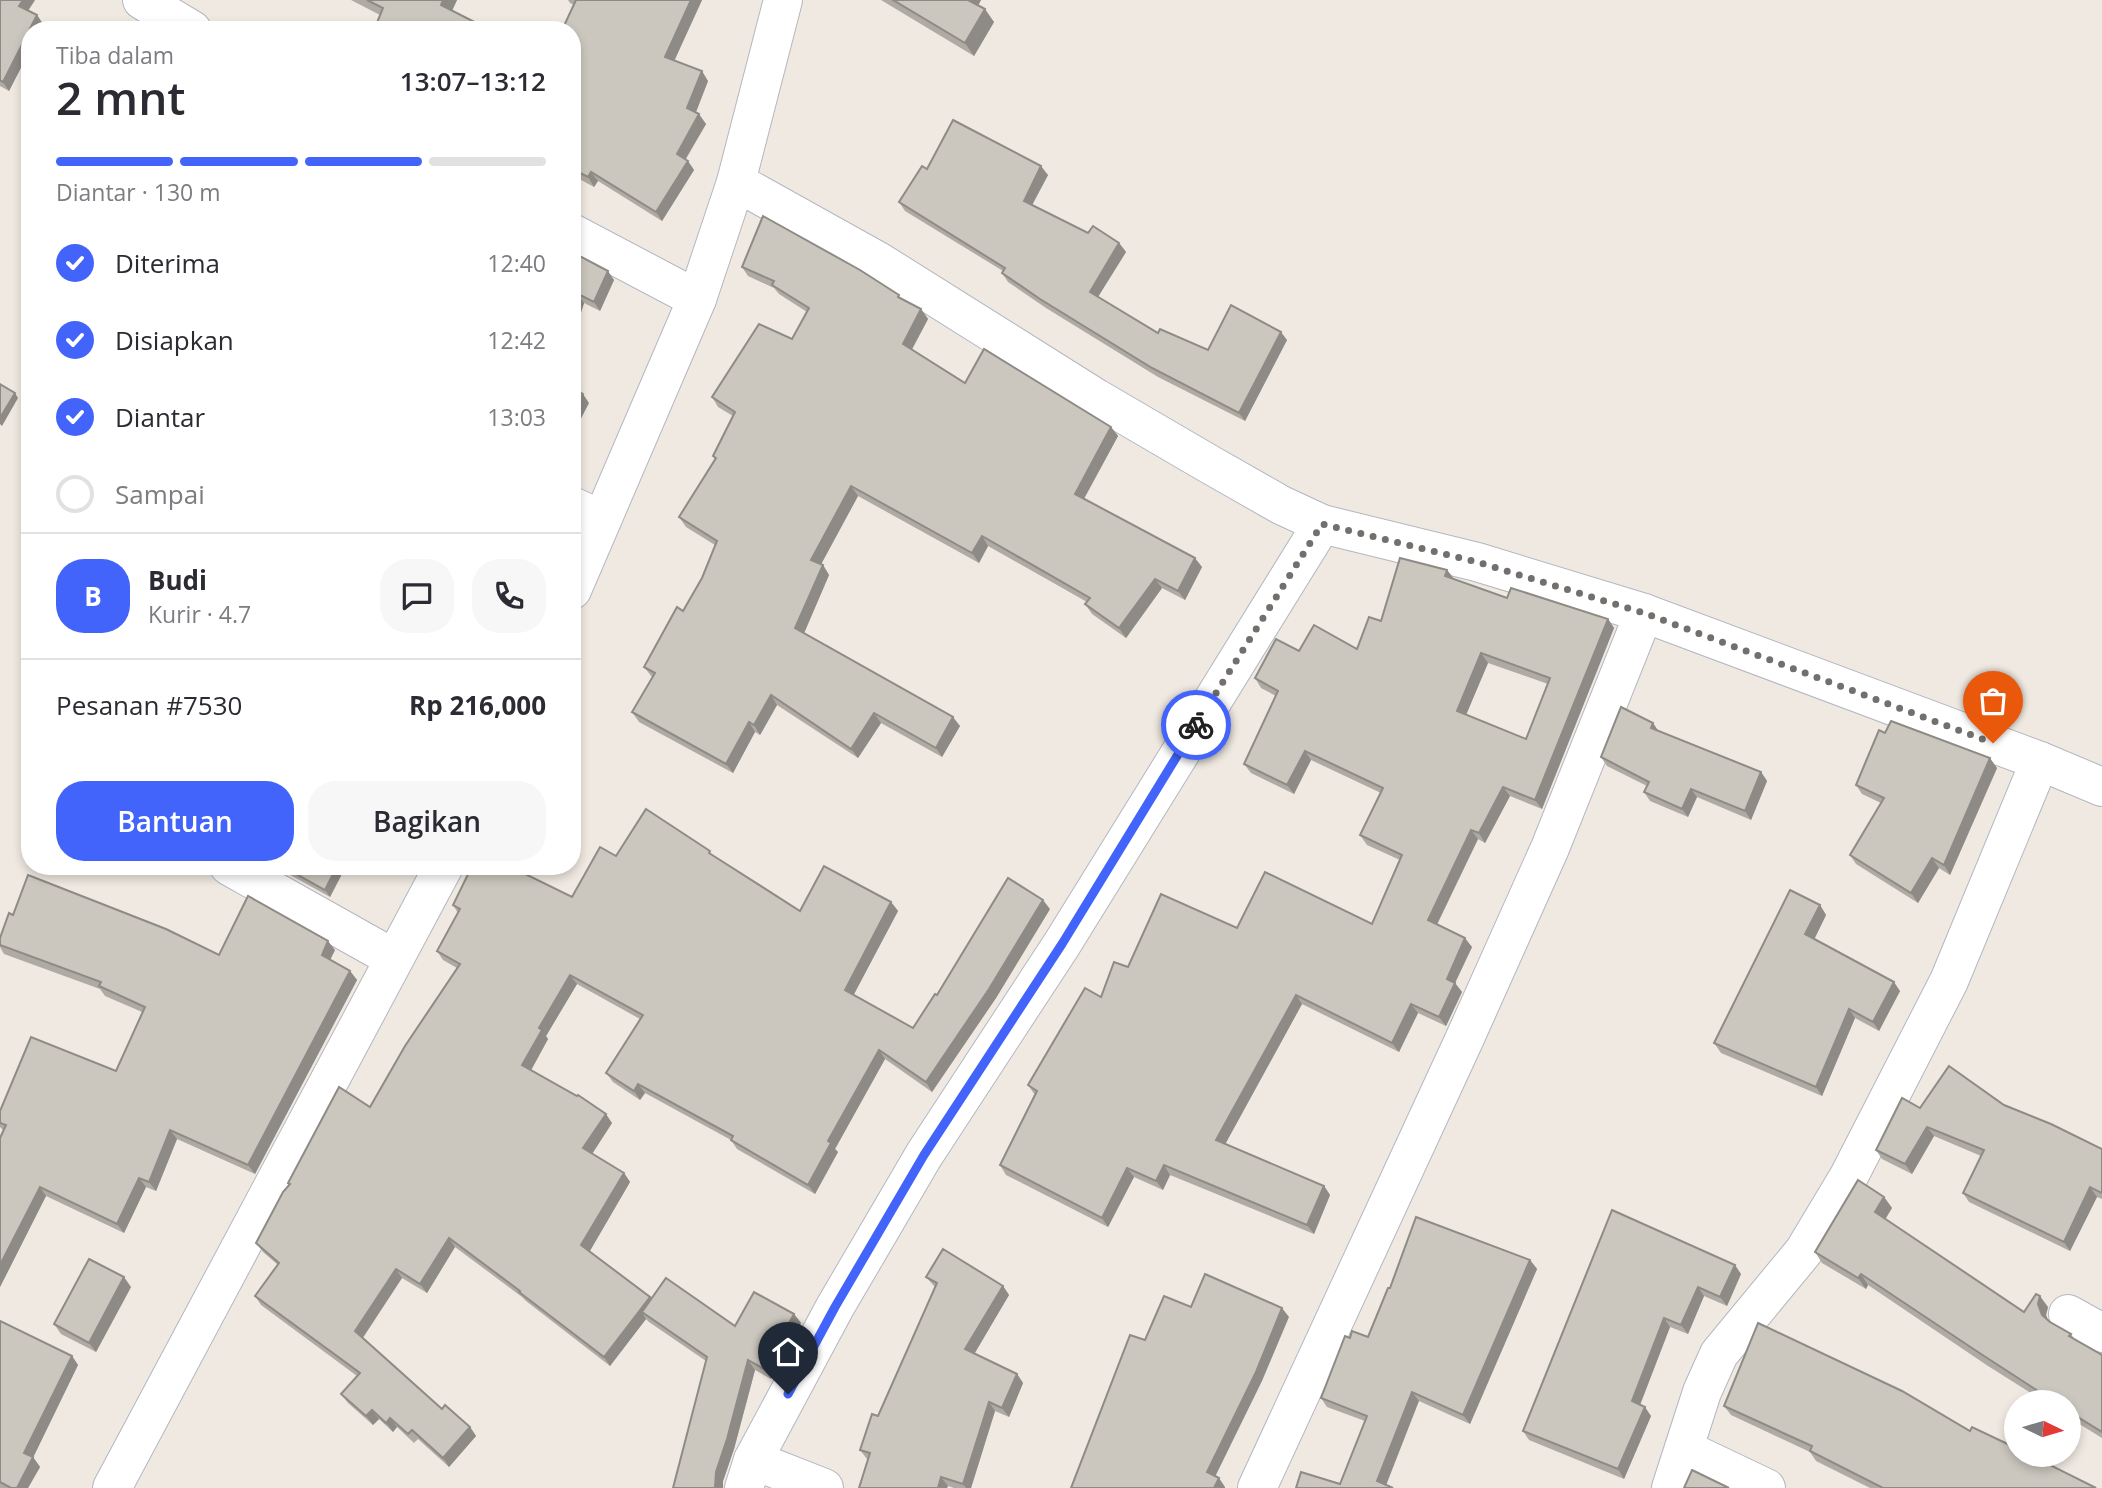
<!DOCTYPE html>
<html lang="id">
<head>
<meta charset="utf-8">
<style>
  body { margin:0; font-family:"Open Sans",sans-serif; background:#f7f7f7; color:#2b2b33; height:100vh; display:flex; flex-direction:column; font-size:26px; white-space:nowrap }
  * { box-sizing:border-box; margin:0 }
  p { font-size:23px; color:#7c7c81 }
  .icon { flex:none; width:38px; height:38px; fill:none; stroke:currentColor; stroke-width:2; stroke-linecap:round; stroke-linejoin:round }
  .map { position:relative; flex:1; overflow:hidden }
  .panel { position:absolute; left:21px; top:21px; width:560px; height:854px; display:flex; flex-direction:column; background:#fff; border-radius:28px; box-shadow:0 4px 10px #0003 }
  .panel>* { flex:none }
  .needle { width:46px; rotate:95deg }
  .fabs { position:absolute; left:2004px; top:1390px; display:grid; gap:14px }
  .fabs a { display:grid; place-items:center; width:77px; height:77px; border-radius:50%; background:#fff; box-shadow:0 4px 10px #0003; font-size:35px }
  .pin { position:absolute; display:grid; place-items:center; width:60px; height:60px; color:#fff; margin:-72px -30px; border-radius:50% 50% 50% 0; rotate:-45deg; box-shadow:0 0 7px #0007 }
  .pin .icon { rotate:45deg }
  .courier { position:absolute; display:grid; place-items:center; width:70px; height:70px; margin:-35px; border:5px solid #4264fb; border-radius:50%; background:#fff; color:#222; box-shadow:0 2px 9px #0007 }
  .summary em { font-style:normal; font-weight:600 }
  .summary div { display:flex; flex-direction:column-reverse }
  .summary { display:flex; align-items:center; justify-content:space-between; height:119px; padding:0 35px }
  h1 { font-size:46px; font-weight:600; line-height:52px }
  .bar { display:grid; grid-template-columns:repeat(4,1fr); gap:10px 7px; align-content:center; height:84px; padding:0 35px }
  .bar i { height:9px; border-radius:5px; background:#e1e1e2 }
  .bar .current { background:#4264fb }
  .bar p { grid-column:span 4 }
  .line { display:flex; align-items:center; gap:18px; padding:0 35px; border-top:2px solid #e1e1e2 }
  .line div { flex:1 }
  .round { display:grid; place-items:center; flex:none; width:74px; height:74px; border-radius:28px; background:#f7f7f7 }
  ol { padding:0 35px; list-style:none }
  li { display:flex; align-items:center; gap:21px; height:77px }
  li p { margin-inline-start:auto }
  li .icon { padding:7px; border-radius:50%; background:#4264fb; color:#fff; stroke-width:4 }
  li:last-child { color:#7c7c81 }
  li i { width:38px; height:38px; border:4px solid #e1e1e2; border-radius:50% }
  .cta { display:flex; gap:14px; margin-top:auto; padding:14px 35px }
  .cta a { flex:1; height:80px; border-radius:28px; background:#4264fb; color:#fff; font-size:28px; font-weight:600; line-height:80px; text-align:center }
  .cta a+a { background:#f7f7f7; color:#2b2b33 }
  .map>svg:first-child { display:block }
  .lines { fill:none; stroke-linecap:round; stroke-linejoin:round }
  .minor-casing { stroke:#b4b7c1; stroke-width:40 }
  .minor { stroke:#fff; stroke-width:38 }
  .wall { fill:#afaba4; fill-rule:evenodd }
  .shaded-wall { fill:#8e8b86 }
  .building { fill:#cbc7bf; stroke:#8e8b86; stroke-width:2; fill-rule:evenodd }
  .done { stroke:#726f6d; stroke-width:7; stroke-dasharray:0 12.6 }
  .route { stroke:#4264fb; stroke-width:9 }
</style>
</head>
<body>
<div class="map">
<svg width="2102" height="1488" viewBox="0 0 2102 1488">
  <rect width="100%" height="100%" fill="#efe9e1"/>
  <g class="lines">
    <defs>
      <g id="minor">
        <path d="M142,0L192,30"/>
        <path d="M736,182L878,261L1096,398L1209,464L1281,505L1322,524L1477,562L1644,613L2040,761L2102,787"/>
        <path d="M572,233L697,299"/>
        <path d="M572,506L602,520"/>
        <path d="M572,590L697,299L736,182L783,0"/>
        <path d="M229,866L393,958"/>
        <path d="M2068,1314L2102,1333"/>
        <path d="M1684,1449L1766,1488"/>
        <path d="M753,1460L824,1488"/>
        <path d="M112,1488L444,866"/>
        <path d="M744,1488L753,1460L835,1307L924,1155L1062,944L1322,524"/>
        <path d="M1257,1488L1464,1040L1550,848L1644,613"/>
        <path d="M1671,1488L1702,1392L1719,1354L1804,1251L1849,1176L1949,981L2040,761"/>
      </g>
    </defs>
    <use href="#minor" class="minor-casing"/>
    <use href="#minor" class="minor"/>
  </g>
  <g class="wall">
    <path d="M0,0H35L28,11L37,15L43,24L30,30V50L9,91L0,86Z"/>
    <path d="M351,0H457L452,11L380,15Z"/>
    <path d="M568,0H702L674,60L708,81L696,112L706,124L686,159L694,170L662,221L598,181L594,187L572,175V30L574,5L570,3Z"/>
    <path d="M881,0H981L978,5L994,22L974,56Z"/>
    <path d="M927,169L1048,175L1032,205L1088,233L1119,243L1126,252L1098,297L1158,333L1208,350L1287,340L1245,421L1158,377L1046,308L1008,282L1002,273L1003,271L905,211L899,202Z"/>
    <path d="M572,252L614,280L600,311L584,303L572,341Z"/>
    <path d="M742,267L902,299L921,309L928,319L912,349L965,383L1111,427L1118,436L1084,499L1202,567L1185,600L1162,588L1126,638L1092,614L1085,604L1087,602L988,546L979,563L858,496L821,564L823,565L829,575L804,633L960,726L942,757L881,723L858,758L777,705L760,735L755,732L733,773L639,722L632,712L652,677L644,667L683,611L702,578L715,545L686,527L679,517L715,460L713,456L733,416L718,407L712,397L792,339L807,312L779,294L774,288L748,276Z"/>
    <path d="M1447,570L1454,579L1507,598L1608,619L1614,628L1542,809L1510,796L1485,843L1478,839L1437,925L1472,947L1455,983L1462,992L1446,1026L1418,1013L1399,1052L1302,1004L1225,1144L1324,1186L1330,1195L1314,1234L1170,1175L1163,1190L1134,1177L1108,1227L1006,1175L1000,1165L1035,1095L1028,1085L1101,997L1128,967L1237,928L1372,924L1400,860L1367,845L1360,835L1381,793L1311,760L1294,794L1251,773L1244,764L1276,696L1261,688L1255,678L1299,651L1357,649L1381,621ZM1488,663L1548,684L1526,739L1466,714Z"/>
    <path d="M1653,723L1658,731L1761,772L1767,781L1751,820L1697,797L1688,817L1650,801L1644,792L1647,786L1607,766L1601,757Z"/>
    <path d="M1885,733L1997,768L1950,875L1939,868L1918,903L1856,864L1850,855L1881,803L1862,794L1856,785Z"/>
    <path d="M616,856L715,857L800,911L891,902L898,911L853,995L913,1028L937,995L1050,909L996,998L932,1092L885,1059L835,1149L838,1152L815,1194L737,1149L731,1140L645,1093L640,1100L613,1082L606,1073L640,1019L577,984L546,1036L548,1039L531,1070L612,1123L592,1154L624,1173L630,1182L590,1251L651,1299L735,1326L794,1314L801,1323L771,1379L755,1370L734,1449L723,1481V1488H673L706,1361L649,1322L646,1319L610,1366L526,1301L522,1297L455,1247L427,1293L402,1278L363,1338L442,1409L470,1427L476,1436L449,1467L418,1439L414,1443L397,1427L393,1432L379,1419L373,1425L348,1403L341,1394L357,1376L261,1305L255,1296L278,1265L263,1252L256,1243L290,1185L288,1183L370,1107L457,968L443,960L437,951L458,913L453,905L572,897Z"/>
    <path d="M274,866H346L330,897Z"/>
    <path d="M1820,905L1826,915L1814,939L1900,991L1879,1031L1855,1018L1822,1096L1721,1053L1714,1043Z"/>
    <path d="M13,915L219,955L335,950L330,960L350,971L357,980L255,1174L177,1139L156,1191L146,1187L124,1233L46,1196L0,1287V1138L4,1131L0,1127V1111L116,1071L142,1012L105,996L100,989L4,954L0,947V938Z"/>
    <path d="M2004,1105L2102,1149V1199L2097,1197L2070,1251L1969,1202L1963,1193L1981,1156L1934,1136L1912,1174L1882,1159L1876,1150L1920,1108Z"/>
    <path d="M1884,1197L1892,1208L1885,1219L2024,1312L2048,1307L2046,1315L2048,1320L2071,1334L2075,1340L2102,1355V1438L2068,1417V1402H2045L1988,1366L1868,1285L1866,1289L1822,1263L1815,1252Z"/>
    <path d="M1612,1210L1741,1274L1727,1306L1704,1296L1688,1334L1670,1327L1640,1405L1651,1416L1624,1479L1529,1440L1523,1431Z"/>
    <path d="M1530,1260L1537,1269L1470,1424L1419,1401L1340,1484L1365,1421L1327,1407L1321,1398L1350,1338L1368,1337L1390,1288Z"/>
    <path d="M926,1277L1003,1286L1009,1295L974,1353L1017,1374L1023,1383L1009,1417L995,1411L971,1488H954L948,1486L947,1488H859L868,1460L867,1459L860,1450L878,1416L935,1287Z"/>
    <path d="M131,1287L96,1352L61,1334L54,1324Z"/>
    <path d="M0,1321L72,1356L78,1365L33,1457L40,1467L28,1488H0Z"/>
    <path d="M1724,1406L1970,1431L2096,1488H1870L1816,1461L1810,1452L1731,1415Z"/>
  </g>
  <g class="shaded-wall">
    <path d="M23,0H35L25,15L19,6Z"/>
    <path d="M443,0H457L449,17L441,5Z"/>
    <path d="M691,0H702L672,66L665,57Z"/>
    <path d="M967,0H981L975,12Z"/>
    <path d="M985,9L994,22L974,56L965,43Z"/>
    <path d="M37,15L43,24L40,30H30Z"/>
    <path d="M30,30V50L9,91L3,82Z"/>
    <path d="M702,71L708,81L694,117L687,108Z"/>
    <path d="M699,114L706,124L683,163L677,154Z"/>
    <path d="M688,161L694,170L662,221L656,212Z"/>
    <path d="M1041,166L1048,175L1030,209L1024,201Z"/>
    <path d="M591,172L598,181L594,187L588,177Z"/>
    <path d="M1119,243L1126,252L1096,300L1090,292Z"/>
    <path d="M608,271L614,280L600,311L594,302Z"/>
    <path d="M578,294L584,303L572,341V311Z"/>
    <path d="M921,309L928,319L910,353L903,344Z"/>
    <path d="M1281,332L1287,340L1245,421L1239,413Z"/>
    <path d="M15,393L18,398L2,426L0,424V418Z"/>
    <path d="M583,394L589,403L572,436V414Z"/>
    <path d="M1111,427L1118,436L1081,504L1075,494Z"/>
    <path d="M851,486L858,496L818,570L811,560Z"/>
    <path d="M982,536L988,546L979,563L972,553Z"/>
    <path d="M1195,558L1202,567L1185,600L1178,591Z"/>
    <path d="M823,565L829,575L802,638L795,628Z"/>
    <path d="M1447,570L1454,579L1445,576Z"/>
    <path d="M1155,579L1162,588L1126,638L1119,628Z"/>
    <path d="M1608,619L1614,628L1542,809L1535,800Z"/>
    <path d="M1481,653L1488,663L1464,720L1457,711Z"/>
    <path d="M771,695L777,705L760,735L754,725Z"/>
    <path d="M874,713L881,723L858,758L851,749Z"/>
    <path d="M953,717L960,726L942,757L936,748Z"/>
    <path d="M749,722L755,732L733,773L726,764Z"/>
    <path d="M1653,723L1659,732L1651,728Z"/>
    <path d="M1305,751L1311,760L1294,794L1287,785Z"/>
    <path d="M1990,758L1997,768L1950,875L1944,865Z"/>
    <path d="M1761,772L1767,781L1751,820L1745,811Z"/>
    <path d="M1503,787L1510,796L1485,843L1479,833Z"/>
    <path d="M1691,789L1697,797L1688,817L1682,809Z"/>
    <path d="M1471,830L1478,839L1434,930L1428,920Z"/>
    <path d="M1932,858L1939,868L1918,903L1911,893Z"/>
    <path d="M337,866H346L330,897L325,890Z"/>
    <path d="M1043,900L1050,909L996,998L932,1092L926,1082Z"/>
    <path d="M891,902L898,911L851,1000L845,990Z"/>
    <path d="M1820,905L1826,915L1812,944L1805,934Z"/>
    <path d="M1465,938L1472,947L1455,983L1462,992L1446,1026L1439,1017L1447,979Z"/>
    <path d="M328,941L335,950L328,964L322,955Z"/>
    <path d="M350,971L357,980L255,1174L248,1165Z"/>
    <path d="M570,975L577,984L546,1036L548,1039L529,1074L522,1065L539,1028Z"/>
    <path d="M1894,982L1900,991L1879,1031L1873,1022Z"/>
    <path d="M1296,995L1302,1004L1222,1150L1216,1140Z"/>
    <path d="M1411,1004L1418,1013L1399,1052L1392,1043Z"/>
    <path d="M1849,1009L1855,1018L1822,1096L1816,1087Z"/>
    <path d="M879,1050L885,1059L835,1149L838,1152L815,1194L808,1185L828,1141Z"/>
    <path d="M638,1084L645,1093L640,1100L634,1091Z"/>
    <path d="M606,1114L612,1123L590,1157L583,1148Z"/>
    <path d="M1927,1127L1934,1136L1912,1174L1905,1164Z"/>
    <path d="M170,1130L177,1139L156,1191L149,1182Z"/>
    <path d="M1164,1165L1170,1175L1163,1190L1156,1181Z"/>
    <path d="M1127,1168L1134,1177L1108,1227L1102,1218Z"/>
    <path d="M624,1173L630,1182L588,1254L581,1245Z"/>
    <path d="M139,1178L146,1187L124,1233L117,1224Z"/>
    <path d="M1324,1186L1330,1195L1314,1234L1307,1225Z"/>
    <path d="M40,1187L46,1196L0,1287V1265Z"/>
    <path d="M2090,1187L2097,1197L2070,1251L2064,1242Z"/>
    <path d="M1884,1197L1892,1208L1883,1223L1875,1212Z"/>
    <path d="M449,1238L455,1247L427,1293L420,1284Z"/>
    <path d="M1530,1260L1537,1269L1470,1424L1463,1415Z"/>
    <path d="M1735,1265L1741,1274L1727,1306L1720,1297Z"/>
    <path d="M396,1269L402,1278L361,1340L355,1331Z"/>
    <path d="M1861,1274L1868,1285L1866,1289L1858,1278Z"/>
    <path d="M124,1277L131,1287L96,1352L89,1343Z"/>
    <path d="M1003,1286L1009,1295L972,1358L965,1349Z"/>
    <path d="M1698,1287L1704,1296L1688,1334L1681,1325Z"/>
    <path d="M2040,1296L2048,1307L2046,1315L2050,1326L2042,1315L2038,1304Z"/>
    <path d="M650,1297L656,1306L642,1312L646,1319L610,1366L604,1357Z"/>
    <path d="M1282,1308L1289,1317L1262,1381L1213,1481L1207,1472Z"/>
    <path d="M794,1314L801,1323L771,1379L764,1369Z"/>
    <path d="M1664,1318L1670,1327L1638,1410L1632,1401Z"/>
    <path d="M72,1356L78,1365L31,1462L24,1453Z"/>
    <path d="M748,1360L755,1370L734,1449L723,1481V1488H715L716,1472Z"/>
    <path d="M1017,1374L1023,1383L1009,1417L1002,1408Z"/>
    <path d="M1412,1392L1419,1401L1385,1488L1377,1481Z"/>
    <path d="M989,1402L995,1411L971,1488H966L963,1484Z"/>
    <path d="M1645,1407L1651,1416L1624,1479L1618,1469Z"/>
    <path d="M372,1410L379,1419L373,1425L366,1416Z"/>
    <path d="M390,1418L397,1427L393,1432L386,1423Z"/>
    <path d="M470,1427L476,1436L449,1467L443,1458Z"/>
    <path d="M33,1457L40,1467L28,1488H17Z"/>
    <path d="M941,1477L948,1486L947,1488H938Z"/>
    <path d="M1219,1478L1225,1487V1488H1214Z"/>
  </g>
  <g class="building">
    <path d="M0,0H23L19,6L37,15L3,82L0,80Z"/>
    <path d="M367,0H443L441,5L490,30H374L383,8Z"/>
    <path d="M576,0H691L665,57L702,71L687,108L699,114L677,154L688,161L656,212L591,172L588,177L572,169V30H562Z"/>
    <path d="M893,0H968L985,9L965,43Z"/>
    <path d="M953,120L1041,166L1024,201L1088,233L1093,226L1119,243L1090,292L1158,333L1160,329L1208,350L1231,305L1281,332L1239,413L1152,368L1040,299L1002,273L1005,268L899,202L922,166L927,169Z"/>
    <path d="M763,216L860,270L899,295L898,297L921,309L903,344L965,383L984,349L1111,427L1075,494L1195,558L1178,591L1155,579L1119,628L1085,604L1090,598L982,536L972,553L851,486L811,560L823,565L795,628L953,717L936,748L874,713L851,749L771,695L754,725L749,722L726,764L632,712L655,673L644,667L677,607L683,611L702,578L717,541L679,517L716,458L713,456L735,412L712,397L759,324L792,339L809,308L772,285L774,281L742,267Z"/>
    <path d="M572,252L608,271L594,302L578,294L572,311Z"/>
    <path d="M0,384L15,393L0,418Z"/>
    <path d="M572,387L583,394L572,414Z"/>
    <path d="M1400,558L1447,570L1445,576L1507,598L1511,588L1608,619L1535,800L1503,787L1479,833L1471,830L1428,920L1465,938L1447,979L1455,983L1439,1017L1411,1004L1392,1043L1296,995L1216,1140L1324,1186L1307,1225L1164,1165L1156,1181L1127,1168L1102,1218L1000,1165L1037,1091L1028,1085L1085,988L1101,997L1114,962L1128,967L1161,894L1237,928L1265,872L1372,924L1402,855L1360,835L1383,788L1305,751L1287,785L1244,764L1278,691L1255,678L1276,639L1299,651L1314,625L1357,649L1369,617L1381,621ZM1481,653L1550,678L1526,739L1457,711Z"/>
    <path d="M1621,707L1653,723L1651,728L1761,772L1745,811L1691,789L1682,809L1644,792L1649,782L1601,757Z"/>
    <path d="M1891,721L1990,758L1944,865L1932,858L1911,893L1850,855L1884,798L1856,785L1879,730L1885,733Z"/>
    <path d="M646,809L710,851L709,853L800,911L824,866L891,902L845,990L913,1028L935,994L937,995L1008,878L1043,900L989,989L926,1082L879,1050L828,1141L831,1143L808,1185L731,1140L733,1136L638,1084L634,1091L606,1073L643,1015L570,975L539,1028L542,1030L522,1065L577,1096L578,1095L606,1114L583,1148L624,1173L581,1245L650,1297L604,1357L519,1292L520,1291L449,1238L420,1284L396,1269L355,1331L442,1409L445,1405L470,1427L443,1458L412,1430L408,1434L390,1418L386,1423L372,1410L366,1416L341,1394L360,1373L255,1296L279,1263L256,1243L283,1192L290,1184L288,1183L339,1087L370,1107L405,1046L460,964L437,951L460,909L453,905L472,866H509L572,897L600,847L616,856Z"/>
    <path d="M282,866H337L325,890Z"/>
    <path d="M28,875L166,929L219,955L248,896L328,941L322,955L350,971L248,1165L170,1130L149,1182L139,1178L117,1224L40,1187L0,1265V1138L6,1125L0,1123V1111L31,1037L116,1071L145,1007L99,986L101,982L0,945V938L9,913L13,915Z"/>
    <path d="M1790,890L1820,905L1805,934L1894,982L1873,1022L1849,1009L1816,1087L1714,1043Z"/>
    <path d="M1949,1066L2004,1105L2051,1124L2102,1149V1193L2090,1187L2064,1242L1963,1193L1984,1150L1927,1127L1905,1164L1876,1150L1902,1098L1920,1108Z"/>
    <path d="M1858,1180L1884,1197L1875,1212L2024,1312L2036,1294L2040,1296L2038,1304L2042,1315L2050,1322L2071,1334L2069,1336L2102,1355V1432L2068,1411V1402H2055L1981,1354L1861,1274L1858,1278L1815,1252Z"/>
    <path d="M1612,1210L1735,1265L1720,1297L1698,1287L1681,1325L1664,1318L1632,1401L1645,1407L1618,1469L1523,1431Z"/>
    <path d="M1416,1217L1530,1260L1463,1415L1412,1392L1377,1481L1393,1488H1296L1301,1472L1340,1484L1367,1416L1321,1398L1345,1336L1350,1338L1352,1331L1368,1337L1388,1288H1390Z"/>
    <path d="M943,1249L1003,1286L965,1349L1017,1374L1002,1408L989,1402L963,1484L941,1477L938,1488H859L870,1453L860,1450L872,1414L878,1416L937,1283L926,1277Z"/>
    <path d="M89,1259L124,1277L89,1343L54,1324Z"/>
    <path d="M1205,1274L1282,1308L1256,1372L1207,1472L1219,1478L1214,1488H1071L1130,1335L1145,1340L1164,1296L1191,1307Z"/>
    <path d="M666,1278L735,1326L754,1292L794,1314L764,1369L748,1360L727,1439L716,1472L715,1488H673L707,1357L642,1312Z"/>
    <path d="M0,1321L72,1356L24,1453L33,1457L17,1488H11L0,1482Z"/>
    <path d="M1758,1323L1902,1391L1970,1431L1972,1427L2016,1448V1454H2028L2096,1488H1883L1810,1451L1812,1446L1724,1406Z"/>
    <path d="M1692,1470L1729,1488H1684Z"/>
  </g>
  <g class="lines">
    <path class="done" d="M1196,725L1322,524L1477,562L1644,613L1993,743"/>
    <path class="route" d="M788,1394L835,1307L924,1155L1062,944L1196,725"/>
  </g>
</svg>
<div class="fabs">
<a><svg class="needle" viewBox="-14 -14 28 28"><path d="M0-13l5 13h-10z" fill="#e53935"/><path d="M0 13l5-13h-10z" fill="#7c7c81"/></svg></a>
</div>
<div class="pin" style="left:1993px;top:743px;background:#ea580c"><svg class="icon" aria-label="bag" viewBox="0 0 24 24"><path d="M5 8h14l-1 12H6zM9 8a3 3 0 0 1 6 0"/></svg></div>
<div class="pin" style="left:788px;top:1394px;background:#1f2937"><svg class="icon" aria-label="home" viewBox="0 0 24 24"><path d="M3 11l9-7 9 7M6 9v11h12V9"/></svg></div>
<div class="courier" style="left:1196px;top:725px"><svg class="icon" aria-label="bike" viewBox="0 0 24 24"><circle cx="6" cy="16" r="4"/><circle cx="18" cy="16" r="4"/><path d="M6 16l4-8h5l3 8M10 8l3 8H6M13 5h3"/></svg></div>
<section class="panel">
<div class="summary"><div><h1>2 mnt</h1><p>Tiba dalam</p></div><em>13:07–13:12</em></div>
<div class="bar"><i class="current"></i><i class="current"></i><i class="current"></i><i></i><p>Diantar · 130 m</p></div>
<ol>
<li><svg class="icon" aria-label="check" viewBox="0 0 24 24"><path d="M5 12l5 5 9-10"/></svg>Diterima<p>12:40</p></li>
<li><svg class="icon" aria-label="check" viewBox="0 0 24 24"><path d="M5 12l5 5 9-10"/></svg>Disiapkan<p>12:42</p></li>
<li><svg class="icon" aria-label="check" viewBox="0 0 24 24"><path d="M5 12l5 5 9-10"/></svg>Diantar<p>13:03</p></li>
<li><i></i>Sampai</li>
</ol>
<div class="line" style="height:126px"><b class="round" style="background:#4264fb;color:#fff">B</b><div><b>Budi</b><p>Kurir · 4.7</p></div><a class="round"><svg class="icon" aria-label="chat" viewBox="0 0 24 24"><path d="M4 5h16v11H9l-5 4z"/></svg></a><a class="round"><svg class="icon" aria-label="phone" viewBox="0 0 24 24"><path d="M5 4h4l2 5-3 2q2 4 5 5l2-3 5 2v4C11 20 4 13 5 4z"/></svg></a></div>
<div class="line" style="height:91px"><div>Pesanan #7530</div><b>Rp 216,000</b></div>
<div class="cta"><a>Bantuan</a><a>Bagikan</a></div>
</section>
</div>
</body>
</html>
